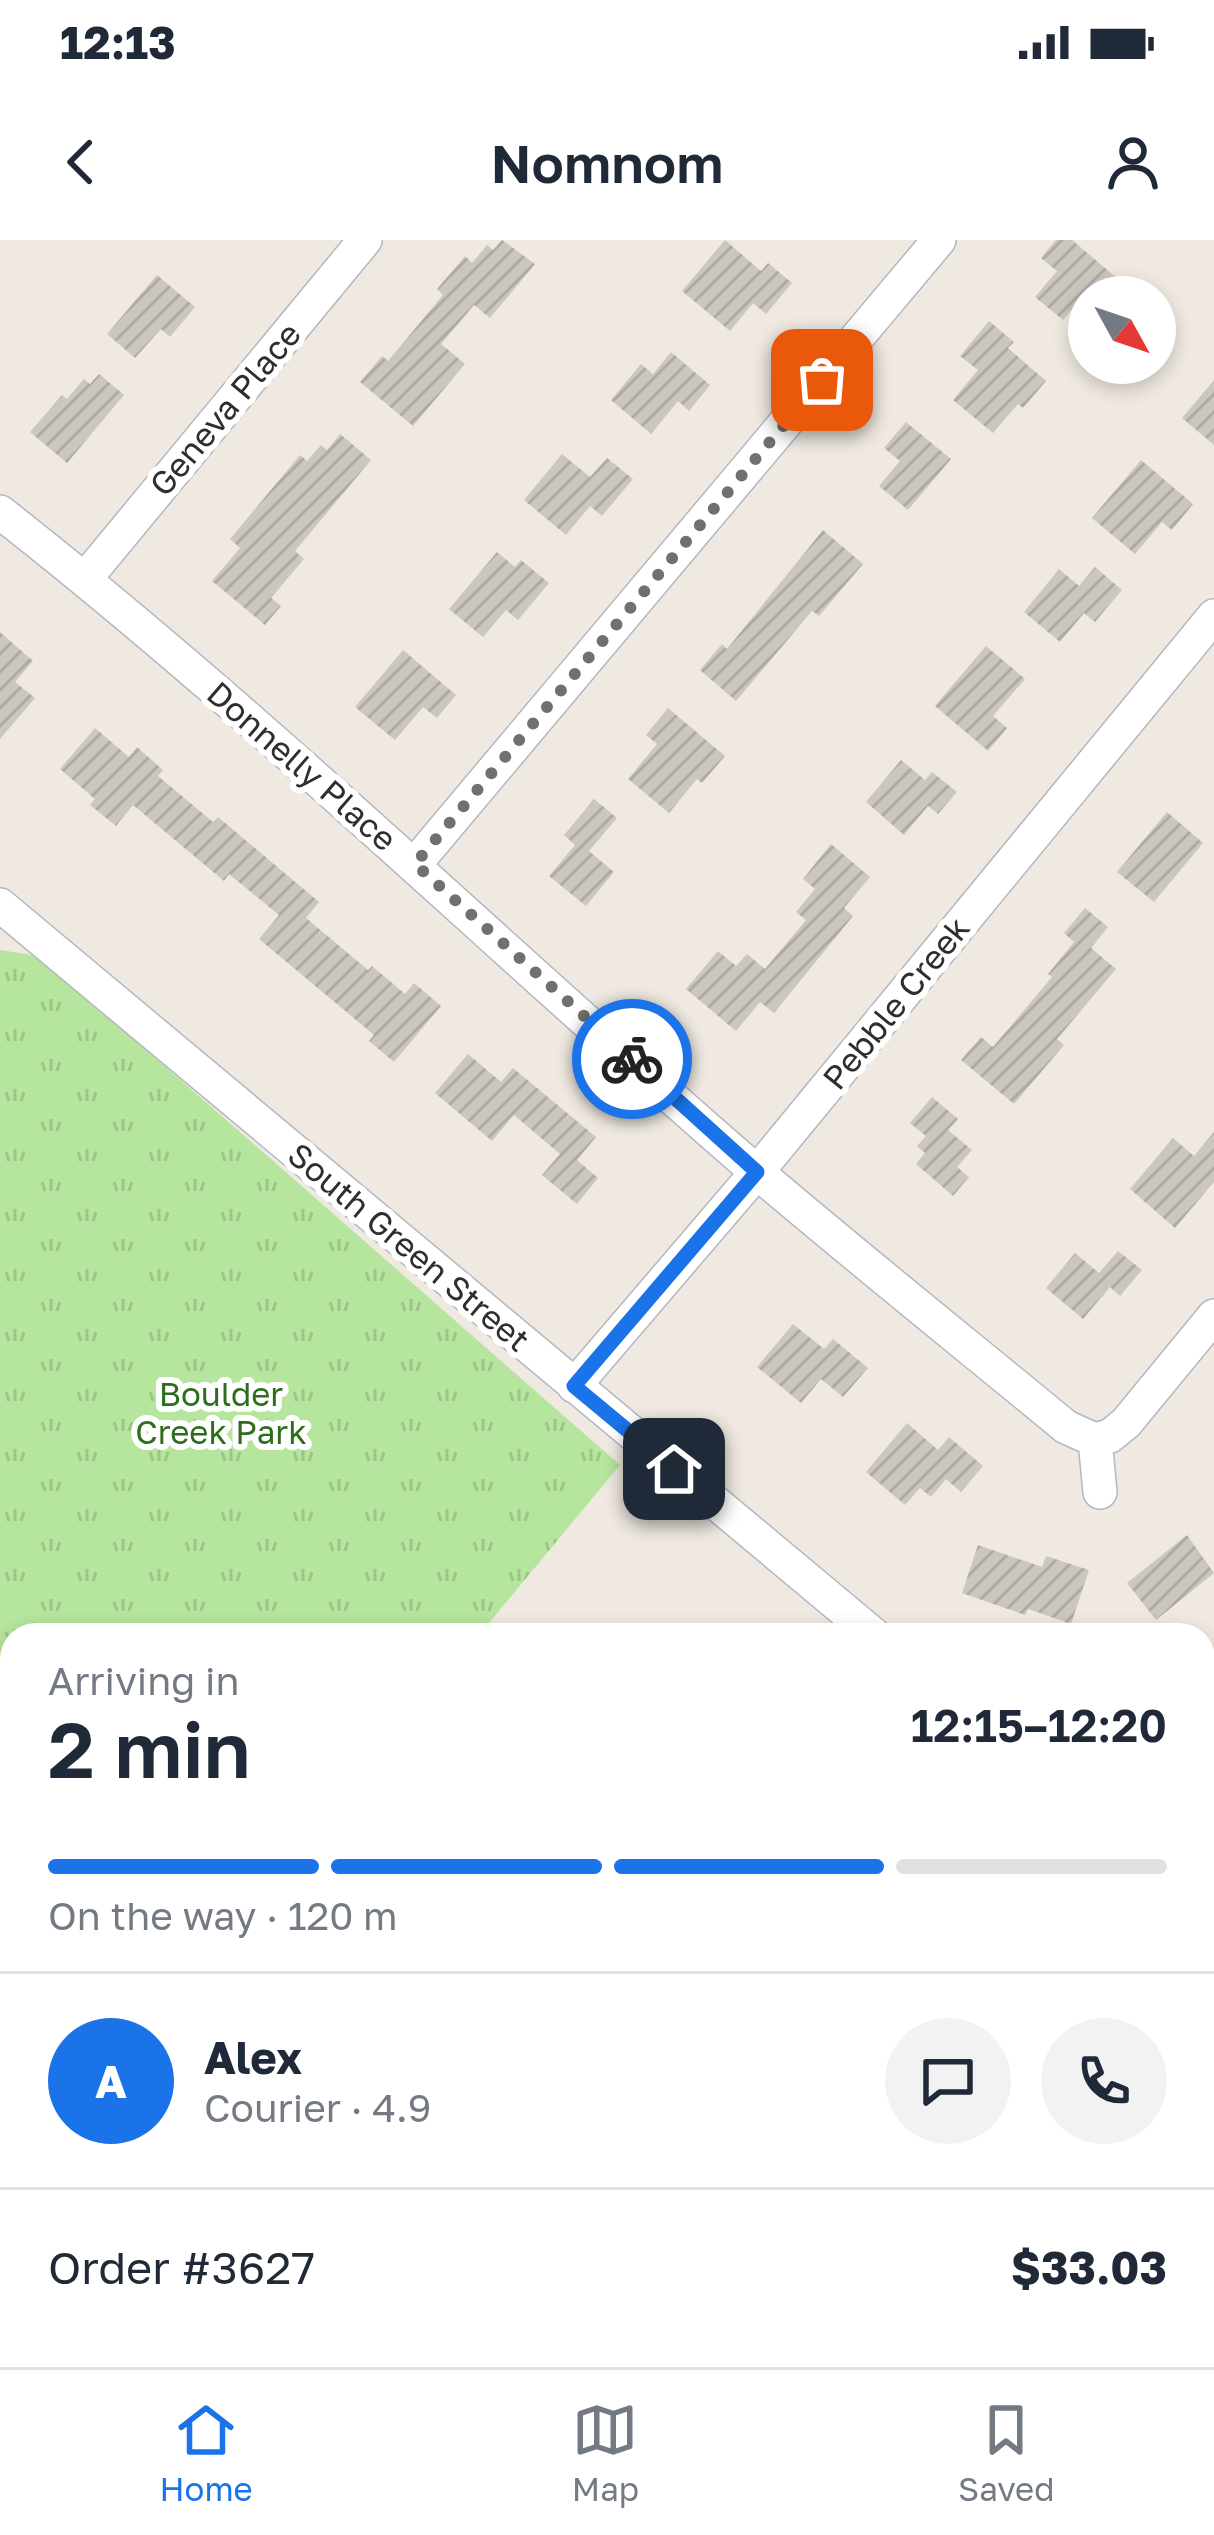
<!DOCTYPE html>
<html lang="en">
<head>
<meta charset="utf-8">
<style>
  body { margin:0; font-family:"Golos Text",sans-serif; background:#f2f2f3; color:#1f2937; height:100vh; display:flex; flex-direction:column; font-size:45px; white-space:nowrap }
  * { box-sizing:border-box; margin:0 }
  p { font-size:39px; color:#747a83 }
  .icon { flex:none; width:66px; height:66px; fill:none; stroke:currentColor; stroke-width:2; stroke-linecap:round; stroke-linejoin:round }
  .map { position:relative; flex:1; overflow:hidden }
  .details { position:absolute; left:0px; top:1383px; width:1215px; height:744px; display:flex; flex-direction:column; background:#fff; border-radius:36px 36px 0 0; box-shadow:0 6px 18px #0003 }
  .details>* { flex:none }
  .needle { width:78px; rotate:130deg }
  .tools { position:absolute; left:1068px; top:36px; display:grid; gap:24px }
  .tools a { display:grid; place-items:center; width:108px; height:108px; border-radius:50%; background:#fff; box-shadow:0 6px 18px #0003; font-size:60px }
  .pin { position:absolute; display:grid; place-items:center; width:102px; height:102px; color:#fff; margin:-51px; border-radius:24px; box-shadow:0 6px 18px #0006 }
  .courier { position:absolute; display:grid; place-items:center; width:120px; height:120px; margin:-60px; border:9px solid #1a73e8; border-radius:50%; background:#fff; color:#222; box-shadow:0 3px 15px #0007 }
  .headline em { font-style:normal; font-weight:600 }
  .headline div { display:flex; flex-direction:column-reverse }
  .headline { display:flex; align-items:center; justify-content:space-between; height:204px; padding:0 48px }
  h1 { font-size:78px; font-weight:600; line-height:90px }
  .bar { display:grid; grid-template-columns:repeat(4,1fr); gap:18px 12px; align-content:center; height:144px; padding:0 48px }
  .bar i { height:15px; border-radius:9px; background:#e0e1e3 }
  .bar .on { background:#1a73e8 }
  .bar p { grid-column:span 4 }
  .line { display:flex; align-items:center; gap:30px; padding:0 48px; border-top:3px solid #e0e1e3 }
  .line div { flex:1 }
  .round { display:grid; place-items:center; flex:none; width:126px; height:126px; border-radius:63px; background:#f2f2f3 }
  .status { display:flex; justify-content:space-between; align-items:center; height:84px; padding:0 60px; background:#fff; direction:ltr }
  .status svg { height:33px; fill:currentColor }
  header { display:flex; justify-content:space-between; align-items:center; height:156px; padding:0 48px; background:#fff; font-size:54px; font-weight:600 }
  .dock { display:flex; justify-content:space-around; align-items:center; height:168px; border-top:3px solid #e0e1e3; background:#fff; font-size:33px; color:#747a83 }
  .dock a { display:grid; justify-items:center; gap:6px }
  .dock .on { color:#1a73e8 }
  .map>svg:first-child { display:block }
  .park { fill:url(#park-tufts) }
  .building { fill:url(#building-hatch) }
  .lines { fill:none; stroke-linecap:round; stroke-linejoin:round }
  .minor-casing { stroke:#b4b7c1; stroke-width:36 }
  .minor { stroke:#fff; stroke-width:33 }
  .done { stroke:#726f6d; stroke-width:12; stroke-dasharray:0 21.6 }
  .route { stroke:#1a73e8; stroke-width:15 }
  .labels { text-anchor:middle; stroke-width:12; stroke-linejoin:round; paint-order:stroke }
  .street-label { font-size:33px; fill:#2e2e2e; stroke:#fff }
  .park-label { font-size:33px; fill:#2c6e1b; stroke:#fff }
</style>
</head>
<body>
<div class="status"><b>12:13</b><svg viewBox="0 0 49 12"><path d="M0 12V9h3v3zM5 12V6h3v6zM10 12V3h3v9zM15 12V0h3v12zM26 1h20v11H26zM47 4h2v5h-2z"/></svg></div>
<header><svg class="icon" aria-label="back" viewBox="0 0 24 24"><path d="M15 5l-7 7 7 7"/></svg>Nomnom<svg class="icon" aria-label="person" viewBox="0 0 24 24"><circle cx="12" cy="8" r="4"/><path d="M4 21q1-7 8-7t8 7"/></svg></header>
<div class="map">
<svg width="1214" height="2127" viewBox="0 0 1214 2127">
  <defs>
    <pattern id="park-tufts" width="24" height="20" patternUnits="userSpaceOnUse" patternTransform="scale(3)"><rect width="24" height="20" fill="#b6e59e"/><path d="M3 7l-1-3M5 7V3M7 7l1-3M15 17l-1-3M17 17v-4M19 17l1-3" fill="none" stroke="#9dc588"/></pattern>
    <pattern id="building-hatch" width="6" height="6" patternUnits="userSpaceOnUse" patternTransform="scale(3)"><rect width="6" height="6" fill="#cbc7bf"/><path d="M-1 1l2-2M0 6l6-6M5 7l2-2" fill="none" stroke="#afaba4"/></pattern>
  </defs>
  <rect width="100%" height="100%" fill="#efe9e1"/>
  <path class="park" d="M0,710L39,716L620,1225L479,1395H12V1957L0,1971Z"/>
  <g class="building">
    <path d="M502,0L535,24L490,78L474,65L441,104L465,124L413,186L360,142L382,116L388,121L443,55L437,49L465,16L472,23L487,5L493,10Z"/>
    <path d="M725,0L761,31L768,23L792,43L766,74L753,63L730,91L682,51Z"/>
    <path d="M1056,0H1072L1118,39L1103,57H1082L1063,80L1035,57L1057,31L1041,18Z"/>
    <path d="M157,35L195,67L170,97L161,89L135,118L107,94Z"/>
    <path d="M989,81L1014,102L1008,108L1046,141L1023,168L1018,164L993,193L953,160L978,130L960,116Z"/>
    <path d="M671,112L710,145L689,171L678,161L651,194L611,160L641,124L653,134Z"/>
    <path d="M99,134L124,155L67,223L30,192L62,155L67,159L84,139L90,144Z"/>
    <path d="M1214,140V205L1182,178Z"/>
    <path d="M906,182L951,219L908,270L879,246L900,221L884,208Z"/>
    <path d="M340,194L371,220L295,311L304,319L271,358L281,366L265,385L212,341L240,308L230,299L300,215L307,221L321,205L327,210Z"/>
    <path d="M562,214L590,237L607,218L633,239L602,276L590,266L566,295L524,260Z"/>
    <path d="M1141,220L1193,264L1172,290L1162,282L1135,314L1092,278Z"/>
    <path d="M823,290L863,324L819,376L812,371L736,461L700,430L722,404L727,409Z"/>
    <path d="M497,312L515,327L521,320L549,343L518,380L506,370L483,397L449,369Z"/>
    <path d="M1095,327L1122,350L1095,382L1084,373L1060,402L1024,372L1059,329L1079,346Z"/>
    <path d="M0,392L33,421L15,442L35,458L0,499Z"/>
    <path d="M986,406L1025,439L993,476L1007,488L988,511L935,466Z"/>
    <path d="M403,410L456,455L437,478L423,467L395,500L355,467Z"/>
    <path d="M668,468L725,516L702,543L697,539L669,573L628,539L657,504L646,495Z"/>
    <path d="M95,488L129,517L137,507L163,530L158,536L213,582L218,577L319,662L306,678L368,730L372,726L405,754L414,743L441,766L394,822L369,801L374,795L259,699L279,675L229,634L224,641L133,565L116,586L90,565L95,559L60,529Z"/>
    <path d="M901,520L925,540L932,532L957,552L938,574L928,566L904,595L866,562Z"/>
    <path d="M594,559L617,578L589,611L614,632L586,666L549,636L575,605L564,595Z"/>
    <path d="M1167,572L1203,603L1154,662L1117,632Z"/>
    <path d="M831,604L870,637L844,668L853,676L774,773L760,762L736,791L686,749L718,711L736,726L747,714L765,729L806,680L796,672L815,649L803,639Z"/>
    <path d="M1085,668L1108,687L1091,708L1116,729L1057,799L1064,805L1014,864L961,820L981,797L993,807L1052,737L1048,734L1074,702L1064,693Z"/>
    <path d="M468,814L501,842L513,828L596,897L577,920L598,938L577,964L542,935L560,914L514,875L492,901L435,853Z"/>
    <path d="M932,857L958,879L948,890L972,910L957,927L969,937L953,956L916,924L925,913L917,906L926,896L910,883Z"/>
    <path d="M1214,892V942L1175,988L1130,949L1173,898L1194,916Z"/>
    <path d="M1118,1011L1142,1030L1120,1056L1110,1047L1083,1079L1046,1048L1075,1013L1099,1033Z"/>
    <path d="M793,1084L824,1109L833,1099L868,1128L843,1157L821,1139L801,1163L757,1127Z"/>
    <path d="M907,1183L938,1210L949,1197L983,1226L961,1252L946,1239L931,1257L920,1248L905,1265L866,1232Z"/>
    <path d="M1187,1295L1214,1333L1156,1380L1127,1343Z"/>
    <path d="M978,1305L1042,1327L1046,1316L1089,1330L1071,1384L1028,1369L1025,1375L962,1353Z"/>
  </g>
  <g class="lines">
    <defs>
      <g id="minor">
        <path d="M0,272C264,479 504,714 758,933C859,1019 963,1102 1066,1187L1095,1200"/>
        <path d="M85,339L365,0"/>
        <path d="M415,624L939,0"/>
        <path d="M0,665L874,1395"/>
        <path d="M574,1146L757,932L1214,376"/>
        <path d="M1095,1200L1110,1196L1126,1183L1214,1076"/>
        <path d="M1095,1200L1100,1252"/>
        <path d="M1203,1669L1214,1678"/>
      </g>
    </defs>
    <use href="#minor" class="minor-casing"/>
    <use href="#minor" class="minor"/>
  </g>
  <g class="lines">
    <path class="done" d="M632,819L415,624L822,140"/>
    <path class="route" d="M632,819L757,932L574,1146L674,1229"/>
  </g>
  <g class="labels">
    <g class="street-label">
      <text transform="translate(225 169) rotate(-50)" y="12">Geneva Place</text>
      <text transform="translate(302 526) rotate(41)" y="12">Donnelly Place</text>
      <text transform="translate(896 763) rotate(-51)" y="12">Pebble Creek</text>
      <text transform="translate(409 1007) rotate(40)" y="12">South Green Street</text>
    </g>
    <g class="park-label">
      <text x="221" y="1166">Boulder<tspan x="221" dy="38">Creek Park</tspan></text>
    </g>
  </g>
</svg>
<div class="tools">
<a><svg class="needle" viewBox="-14 -14 28 28"><path d="M0-13l5 13h-10z" fill="#e53935"/><path d="M0 13l5-13h-10z" fill="#747a83"/></svg></a>
</div>
<div class="pin" style="left:822px;top:140px;background:#ea580c"><svg class="icon" aria-label="bag" viewBox="0 0 24 24"><path d="M5 8h14l-1 12H6zM9 8a3 3 0 0 1 6 0"/></svg></div>
<div class="pin" style="left:674px;top:1229px;background:#1f2937"><svg class="icon" aria-label="home" viewBox="0 0 24 24"><path d="M3 11l9-7 9 7M6 9v11h12V9"/></svg></div>
<div class="courier" style="left:632px;top:819px"><svg class="icon" aria-label="bike" viewBox="0 0 24 24"><circle cx="6" cy="16" r="4"/><circle cx="18" cy="16" r="4"/><path d="M6 16l4-8h5l3 8M10 8l3 8H6M13 5h3"/></svg></div>
<section class="details">
<div class="headline"><div><h1>2 min</h1><p>Arriving in</p></div><em>12:15–12:20</em></div>
<div class="bar"><i class="on"></i><i class="on"></i><i class="on"></i><i></i><p>On the way · 120 m</p></div>
<div class="line" style="height:216px"><b class="round" style="background:#1a73e8;color:#fff">A</b><div><b>Alex</b><p>Courier · 4.9</p></div><a class="round"><svg class="icon" aria-label="chat" viewBox="0 0 24 24"><path d="M4 5h16v11H9l-5 4z"/></svg></a><a class="round"><svg class="icon" aria-label="phone" viewBox="0 0 24 24"><path d="M5 4h4l2 5-3 2q2 4 5 5l2-3 5 2v4C11 20 4 13 5 4z"/></svg></a></div>
<div class="line" style="height:156px"><div>Order #3627</div><b>$33.03</b></div>
</section>
</div>
<nav class="dock">
<a class="on"><svg class="icon" aria-label="home" viewBox="0 0 24 24"><path d="M3 11l9-7 9 7M6 9v11h12V9"/></svg>Home</a>
<a><svg class="icon" aria-label="map" viewBox="0 0 24 24"><path d="M3 6l6-2 6 2 6-2v14l-6 2-6-2-6 2zM9 4v14M15 6v14"/></svg>Map</a>
<a><svg class="icon" aria-label="saved" viewBox="0 0 24 24"><path d="M7 4h10v16l-5-4-5 4z"/></svg>Saved</a>
</nav>
</body>
</html>
